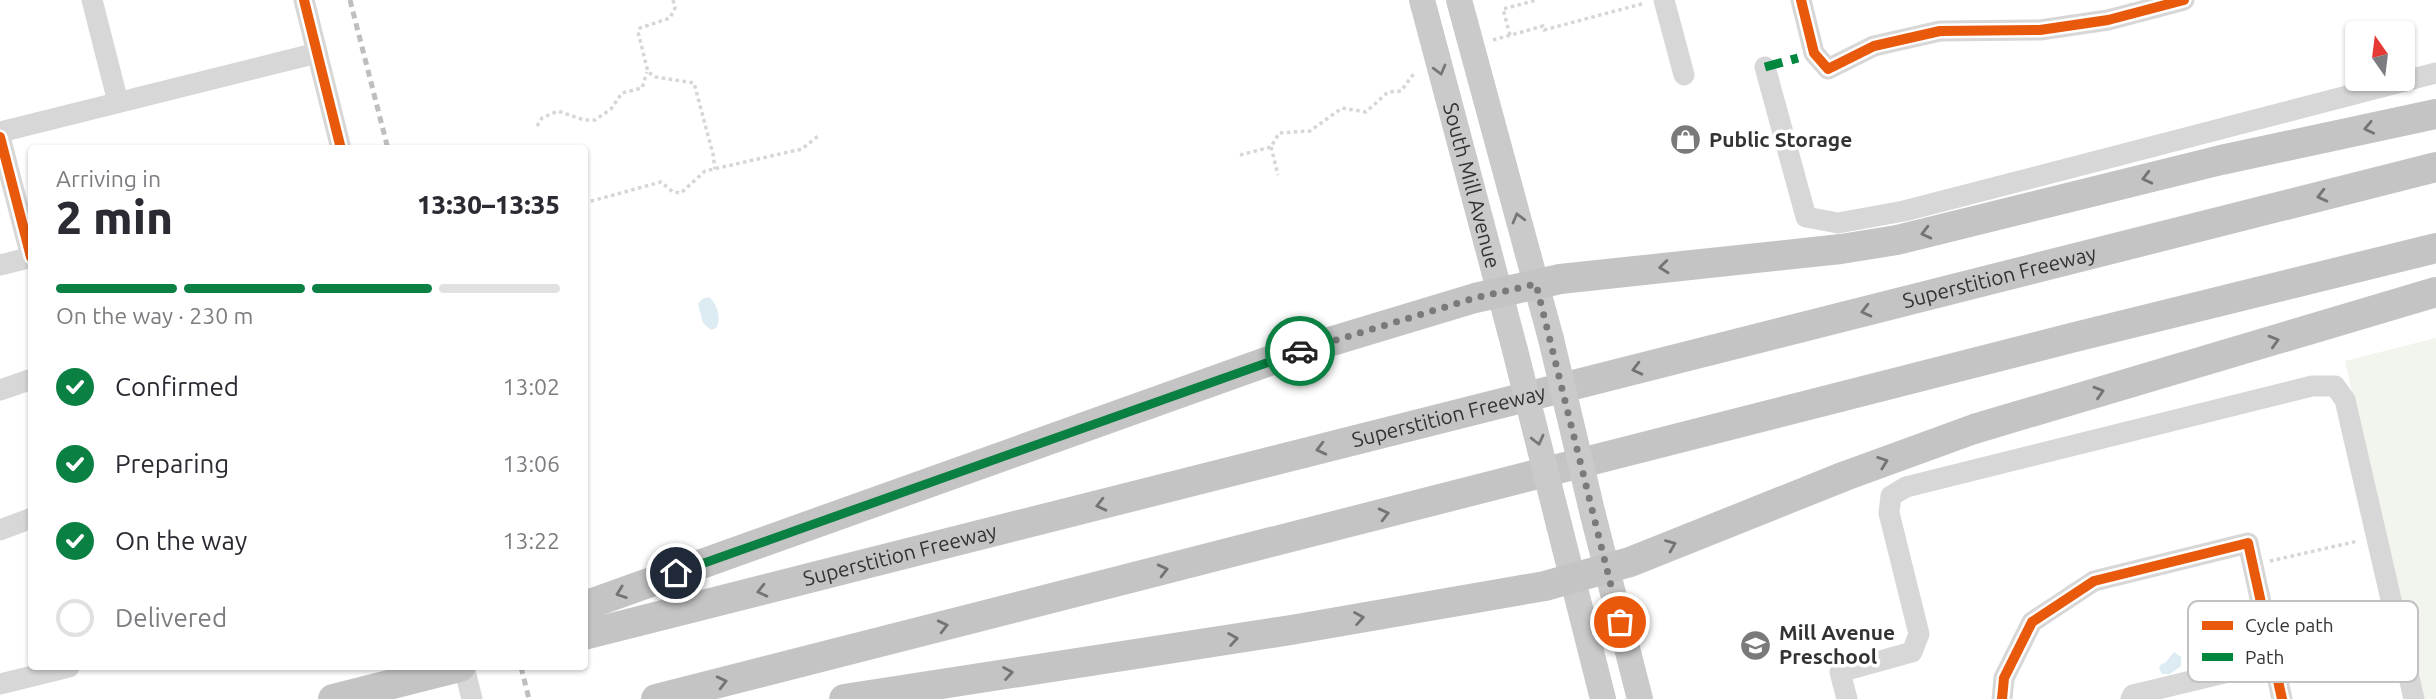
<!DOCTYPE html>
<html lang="en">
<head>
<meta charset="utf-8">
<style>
  body { margin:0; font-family:Ubuntu,sans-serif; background:#f2f2f3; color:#2b2b33; height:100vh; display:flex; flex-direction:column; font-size:26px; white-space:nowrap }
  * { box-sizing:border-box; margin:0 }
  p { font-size:23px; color:#7c7c81 }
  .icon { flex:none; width:38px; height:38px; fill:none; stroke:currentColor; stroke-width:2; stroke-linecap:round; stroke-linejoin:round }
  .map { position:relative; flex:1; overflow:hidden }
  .panel { position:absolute; left:28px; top:145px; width:560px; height:525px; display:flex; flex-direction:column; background:#fff; border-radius:7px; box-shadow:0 2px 5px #0004 }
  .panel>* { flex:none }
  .needle { width:46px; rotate:346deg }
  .buttons { position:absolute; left:2345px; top:21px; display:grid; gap:14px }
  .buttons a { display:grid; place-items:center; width:70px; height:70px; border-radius:7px; background:#fff; box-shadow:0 2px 5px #0004; font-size:35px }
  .pin { position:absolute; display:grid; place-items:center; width:60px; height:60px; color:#fff; margin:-30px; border:4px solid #fff; border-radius:50%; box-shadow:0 2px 7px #0007 }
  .courier { position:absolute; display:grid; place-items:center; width:70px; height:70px; margin:-35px; border:5px solid #0b8043; border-radius:50%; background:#fff; color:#222; box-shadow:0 2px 9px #0007 }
  .headline em { font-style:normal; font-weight:800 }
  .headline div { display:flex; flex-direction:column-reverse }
  .headline { display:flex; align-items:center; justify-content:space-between; height:119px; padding:0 28px }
  h1 { font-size:46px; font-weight:800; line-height:52px }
  .bar { display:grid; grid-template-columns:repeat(4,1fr); gap:10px 7px; align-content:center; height:84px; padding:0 28px }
  .bar i { height:9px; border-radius:5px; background:#e1e1e2 }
  .bar .on { background:#0b8043 }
  .bar p { grid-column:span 4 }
  ol { padding:0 28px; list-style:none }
  li { display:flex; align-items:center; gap:21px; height:77px }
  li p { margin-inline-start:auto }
  li .icon { padding:7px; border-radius:50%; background:#0b8043; color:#fff; stroke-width:4 }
  li:last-child { color:#7c7c81 }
  li i { width:38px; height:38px; border:4px solid #e1e1e2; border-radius:50% }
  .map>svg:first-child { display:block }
  .green { fill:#f1f5ed }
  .water { fill:#ddebf3 }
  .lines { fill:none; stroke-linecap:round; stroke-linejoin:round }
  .path { stroke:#d6d6d6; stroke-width:3.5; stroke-dasharray:3.5 3.5; stroke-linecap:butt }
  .minor { stroke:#d7d7d7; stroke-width:21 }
  .major { stroke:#cacaca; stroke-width:26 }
  .highway { stroke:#c4c4c4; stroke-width:30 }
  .rail { stroke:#bebebe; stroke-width:5; stroke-dasharray:7 5; stroke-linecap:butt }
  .major-bridge { stroke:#cacaca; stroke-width:26 }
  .quiet { stroke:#00873e; stroke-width:9; stroke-dasharray:18 9; stroke-linecap:butt }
  .cycleway-casing { stroke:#fff; stroke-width:15 }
  .cycleway { stroke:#e8590c; stroke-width:10 }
  .oneway { stroke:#777 }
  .oneway2 { stroke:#747474 }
  .done { stroke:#7a7a7a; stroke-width:7; stroke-dasharray:0 12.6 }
  .route { stroke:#0b8043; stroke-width:9 }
  .labels { text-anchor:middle; stroke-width:7; stroke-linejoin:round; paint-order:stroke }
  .poi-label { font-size:21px; font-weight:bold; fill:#333; stroke:#fff; text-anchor:start }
  .street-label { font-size:21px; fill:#333; stroke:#fff }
  .key { fill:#fff; stroke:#c2c2c2; stroke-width:2 }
  .key-label { font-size:19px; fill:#333 }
</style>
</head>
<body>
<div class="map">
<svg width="2436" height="699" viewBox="0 0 2436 699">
  <rect width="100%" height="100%" fill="#fff"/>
  <path class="green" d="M2436,338V699H2420L2345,361Z"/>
  <g class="water">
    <path d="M709,297C717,303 722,320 716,328L711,330L703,323L698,304L702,299Z"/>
    <path d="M2174,652L2181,657V666L2170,674H2162L2159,669L2161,664L2165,663Z"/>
  </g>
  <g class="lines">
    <g class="path">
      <path d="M673,0L675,8L670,18L640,28L638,32L648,72L656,77L694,83L713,154L715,169"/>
      <path d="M1510,35L1503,9L1537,0"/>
      <path d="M1493,40L1543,26L1544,30L1645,3"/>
      <path d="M537,126L542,118L558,111L584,120H595L611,109L622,93L642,88L647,72"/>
      <path d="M1271,147L1278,175"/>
      <path d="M1240,155L1271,147L1279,133L1310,131L1342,108L1366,112L1388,92L1401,91L1415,72"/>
      <path d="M584,203L661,182L673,192L681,193L705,171L802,149L818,136"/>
      <path d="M2270,561L2358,541"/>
    </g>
    <g class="minor">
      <path d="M92,0L118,102"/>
      <path d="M304,0L341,149"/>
      <path d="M1664,0L1684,75"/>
      <path d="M1801,0L1814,53L1828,69L1874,46L1940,31L2040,30L2108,20L2184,0"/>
      <path d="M1765,67L1806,217L1838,223L1904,211L2436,73"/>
      <path d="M0,132L317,53"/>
      <path d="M0,137L31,257"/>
      <path d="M0,265L32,257"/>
      <path d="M0,390L32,379"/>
      <path d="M0,530L32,518"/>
      <path d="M464,667L472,699"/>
      <path d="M0,684L69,667"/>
      <path d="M1847,699L1840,672L1912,652L1919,634L1889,513L1891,496L1906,487L2312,386H2335L2345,400L2414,699"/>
      <path d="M2002,699L2004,678L2032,622L2094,581L2248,543L2282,699"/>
      <path d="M2131,699L2133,695L2274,661"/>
    </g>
    <g class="major">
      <path id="s1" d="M1422,0L1515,350"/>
      <path d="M1459,0L1551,339"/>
      <path d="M1593,515L1640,699"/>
      <path d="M1559,525L1603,699"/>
    </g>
    <g class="highway">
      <path d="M584,606L1286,355L1475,298L1560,279L1841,249L1897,240L2221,160L2436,114"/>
      <path id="s2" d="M584,635L2436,167"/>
      <path d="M333,699L460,667"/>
      <path d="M656,699L2075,337L2436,248"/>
      <path d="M844,699L1291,630L1545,586L1630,562L1845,476L1974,429L2436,292"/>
    </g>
    <g class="rail">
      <path d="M350,0L388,149"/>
      <path d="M521,667L529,699"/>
    </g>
    <g class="major-bridge">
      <path d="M1551,339L1593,515"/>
      <path d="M1515,350L1559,525"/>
    </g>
    <path class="quiet" d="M1765,67L1798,58"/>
    <defs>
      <g id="cycleway">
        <path d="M304,0L341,149"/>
        <path d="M1801,0L1814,53L1828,69L1874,46L1940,31L2040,30L2108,20L2184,0"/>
        <path d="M0,137L31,257"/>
        <path d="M2002,699L2004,678L2032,622L2094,581L2248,543L2282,699"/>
      </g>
    </defs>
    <use href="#cycleway" class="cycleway-casing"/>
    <use href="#cycleway" class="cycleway"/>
  </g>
  <defs><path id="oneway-chevron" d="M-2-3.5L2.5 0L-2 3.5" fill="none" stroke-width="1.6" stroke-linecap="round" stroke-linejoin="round" transform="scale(1.75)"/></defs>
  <g class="oneway">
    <use href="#oneway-chevron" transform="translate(1440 70) rotate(75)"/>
    <use href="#oneway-chevron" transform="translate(1518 218) rotate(-105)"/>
    <use href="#oneway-chevron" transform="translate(1538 440) rotate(76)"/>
  </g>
  <g class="oneway2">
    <use href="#oneway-chevron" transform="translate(2369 128) rotate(168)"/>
    <use href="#oneway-chevron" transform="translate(2147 178) rotate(166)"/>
    <use href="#oneway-chevron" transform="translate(2322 196) rotate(166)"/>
    <use href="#oneway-chevron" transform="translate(1926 233) rotate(166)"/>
    <use href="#oneway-chevron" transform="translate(1664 267) rotate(174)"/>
    <use href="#oneway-chevron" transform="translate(1866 311) rotate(166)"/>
    <use href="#oneway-chevron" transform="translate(2274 341) rotate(-16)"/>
    <use href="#oneway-chevron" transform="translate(1637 369) rotate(166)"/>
    <use href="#oneway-chevron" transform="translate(2099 392) rotate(-17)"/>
    <use href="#oneway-chevron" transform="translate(1321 449) rotate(166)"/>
    <use href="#oneway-chevron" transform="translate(1883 462) rotate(-20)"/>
    <use href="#oneway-chevron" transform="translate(1101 505) rotate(166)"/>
    <use href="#oneway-chevron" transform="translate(1384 514) rotate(-14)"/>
    <use href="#oneway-chevron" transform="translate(1671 545) rotate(-22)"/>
    <use href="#oneway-chevron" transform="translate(1163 570) rotate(-14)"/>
    <use href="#oneway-chevron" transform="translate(762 591) rotate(166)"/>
    <use href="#oneway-chevron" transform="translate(621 593) rotate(160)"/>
    <use href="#oneway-chevron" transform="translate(1359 618) rotate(-10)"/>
    <use href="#oneway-chevron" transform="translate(943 626) rotate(-14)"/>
    <use href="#oneway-chevron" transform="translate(1233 639) rotate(-9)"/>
    <use href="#oneway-chevron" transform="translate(1008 673) rotate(-9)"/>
    <use href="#oneway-chevron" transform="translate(722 682) rotate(-14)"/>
  </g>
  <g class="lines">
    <path class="done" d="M1300,351L1475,298L1536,284L1620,622"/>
    <path class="route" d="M676,573L1300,351"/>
  </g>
  <defs>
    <symbol id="shop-disc" viewBox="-11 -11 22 22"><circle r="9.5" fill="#7a7a7a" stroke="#fff"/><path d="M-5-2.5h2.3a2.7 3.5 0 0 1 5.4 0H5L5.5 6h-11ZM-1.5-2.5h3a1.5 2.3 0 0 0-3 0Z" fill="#fff"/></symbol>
    <symbol id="school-disc" viewBox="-11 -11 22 22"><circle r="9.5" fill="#7a7a7a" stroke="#fff"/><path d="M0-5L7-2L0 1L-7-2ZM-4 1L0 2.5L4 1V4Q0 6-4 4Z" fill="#fff"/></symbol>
  </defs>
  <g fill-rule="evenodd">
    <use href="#shop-disc" x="1668" y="122" width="35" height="35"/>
    <use href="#school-disc" x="1738" y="628" width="35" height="35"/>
  </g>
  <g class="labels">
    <g class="poi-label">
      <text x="1709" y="147">Public Storage</text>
      <text x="1779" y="640">Mill Avenue<tspan x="1779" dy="24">Preschool</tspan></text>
    </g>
    <g class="street-label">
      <text dy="7" stroke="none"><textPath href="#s1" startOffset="192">South Mill Avenue</textPath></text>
      <text dy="7" stroke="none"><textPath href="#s2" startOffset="1460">Superstition Freeway</textPath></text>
      <text dy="7" stroke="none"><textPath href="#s2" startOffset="892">Superstition Freeway</textPath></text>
      <text dy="7" stroke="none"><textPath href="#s2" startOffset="326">Superstition Freeway</textPath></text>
    </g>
  </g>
  <rect x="2188" y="601" width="230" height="81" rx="10" class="key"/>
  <rect x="2202" y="621" width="31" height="9" fill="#e8590c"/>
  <rect x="2202" y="653" width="31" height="8" fill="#00873e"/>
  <g class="key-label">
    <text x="2245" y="632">Cycle path</text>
    <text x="2245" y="664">Path</text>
  </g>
</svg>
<div class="buttons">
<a><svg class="needle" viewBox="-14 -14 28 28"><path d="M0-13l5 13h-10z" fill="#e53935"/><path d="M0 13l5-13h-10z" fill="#7c7c81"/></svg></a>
</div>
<div class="pin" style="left:1620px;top:622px;background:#ea580c"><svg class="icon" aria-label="bag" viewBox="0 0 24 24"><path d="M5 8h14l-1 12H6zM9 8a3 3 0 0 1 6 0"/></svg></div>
<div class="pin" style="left:676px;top:573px;background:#1f2937"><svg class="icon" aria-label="home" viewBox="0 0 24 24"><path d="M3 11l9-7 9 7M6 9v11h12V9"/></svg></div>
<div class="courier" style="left:1300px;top:351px"><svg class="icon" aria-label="car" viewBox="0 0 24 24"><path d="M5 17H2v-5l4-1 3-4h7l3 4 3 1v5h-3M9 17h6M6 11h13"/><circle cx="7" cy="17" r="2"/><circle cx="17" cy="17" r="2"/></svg></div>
<section class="panel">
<div class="headline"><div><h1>2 min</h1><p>Arriving in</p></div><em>13:30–13:35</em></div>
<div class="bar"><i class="on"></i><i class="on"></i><i class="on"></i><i></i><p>On the way · 230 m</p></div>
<ol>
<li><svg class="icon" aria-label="check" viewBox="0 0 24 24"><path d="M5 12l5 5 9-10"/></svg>Confirmed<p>13:02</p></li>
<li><svg class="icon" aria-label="check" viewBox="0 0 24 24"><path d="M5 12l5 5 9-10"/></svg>Preparing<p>13:06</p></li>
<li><svg class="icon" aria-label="check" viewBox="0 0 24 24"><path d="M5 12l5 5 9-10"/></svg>On the way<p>13:22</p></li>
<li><i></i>Delivered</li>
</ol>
</section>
</div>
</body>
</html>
